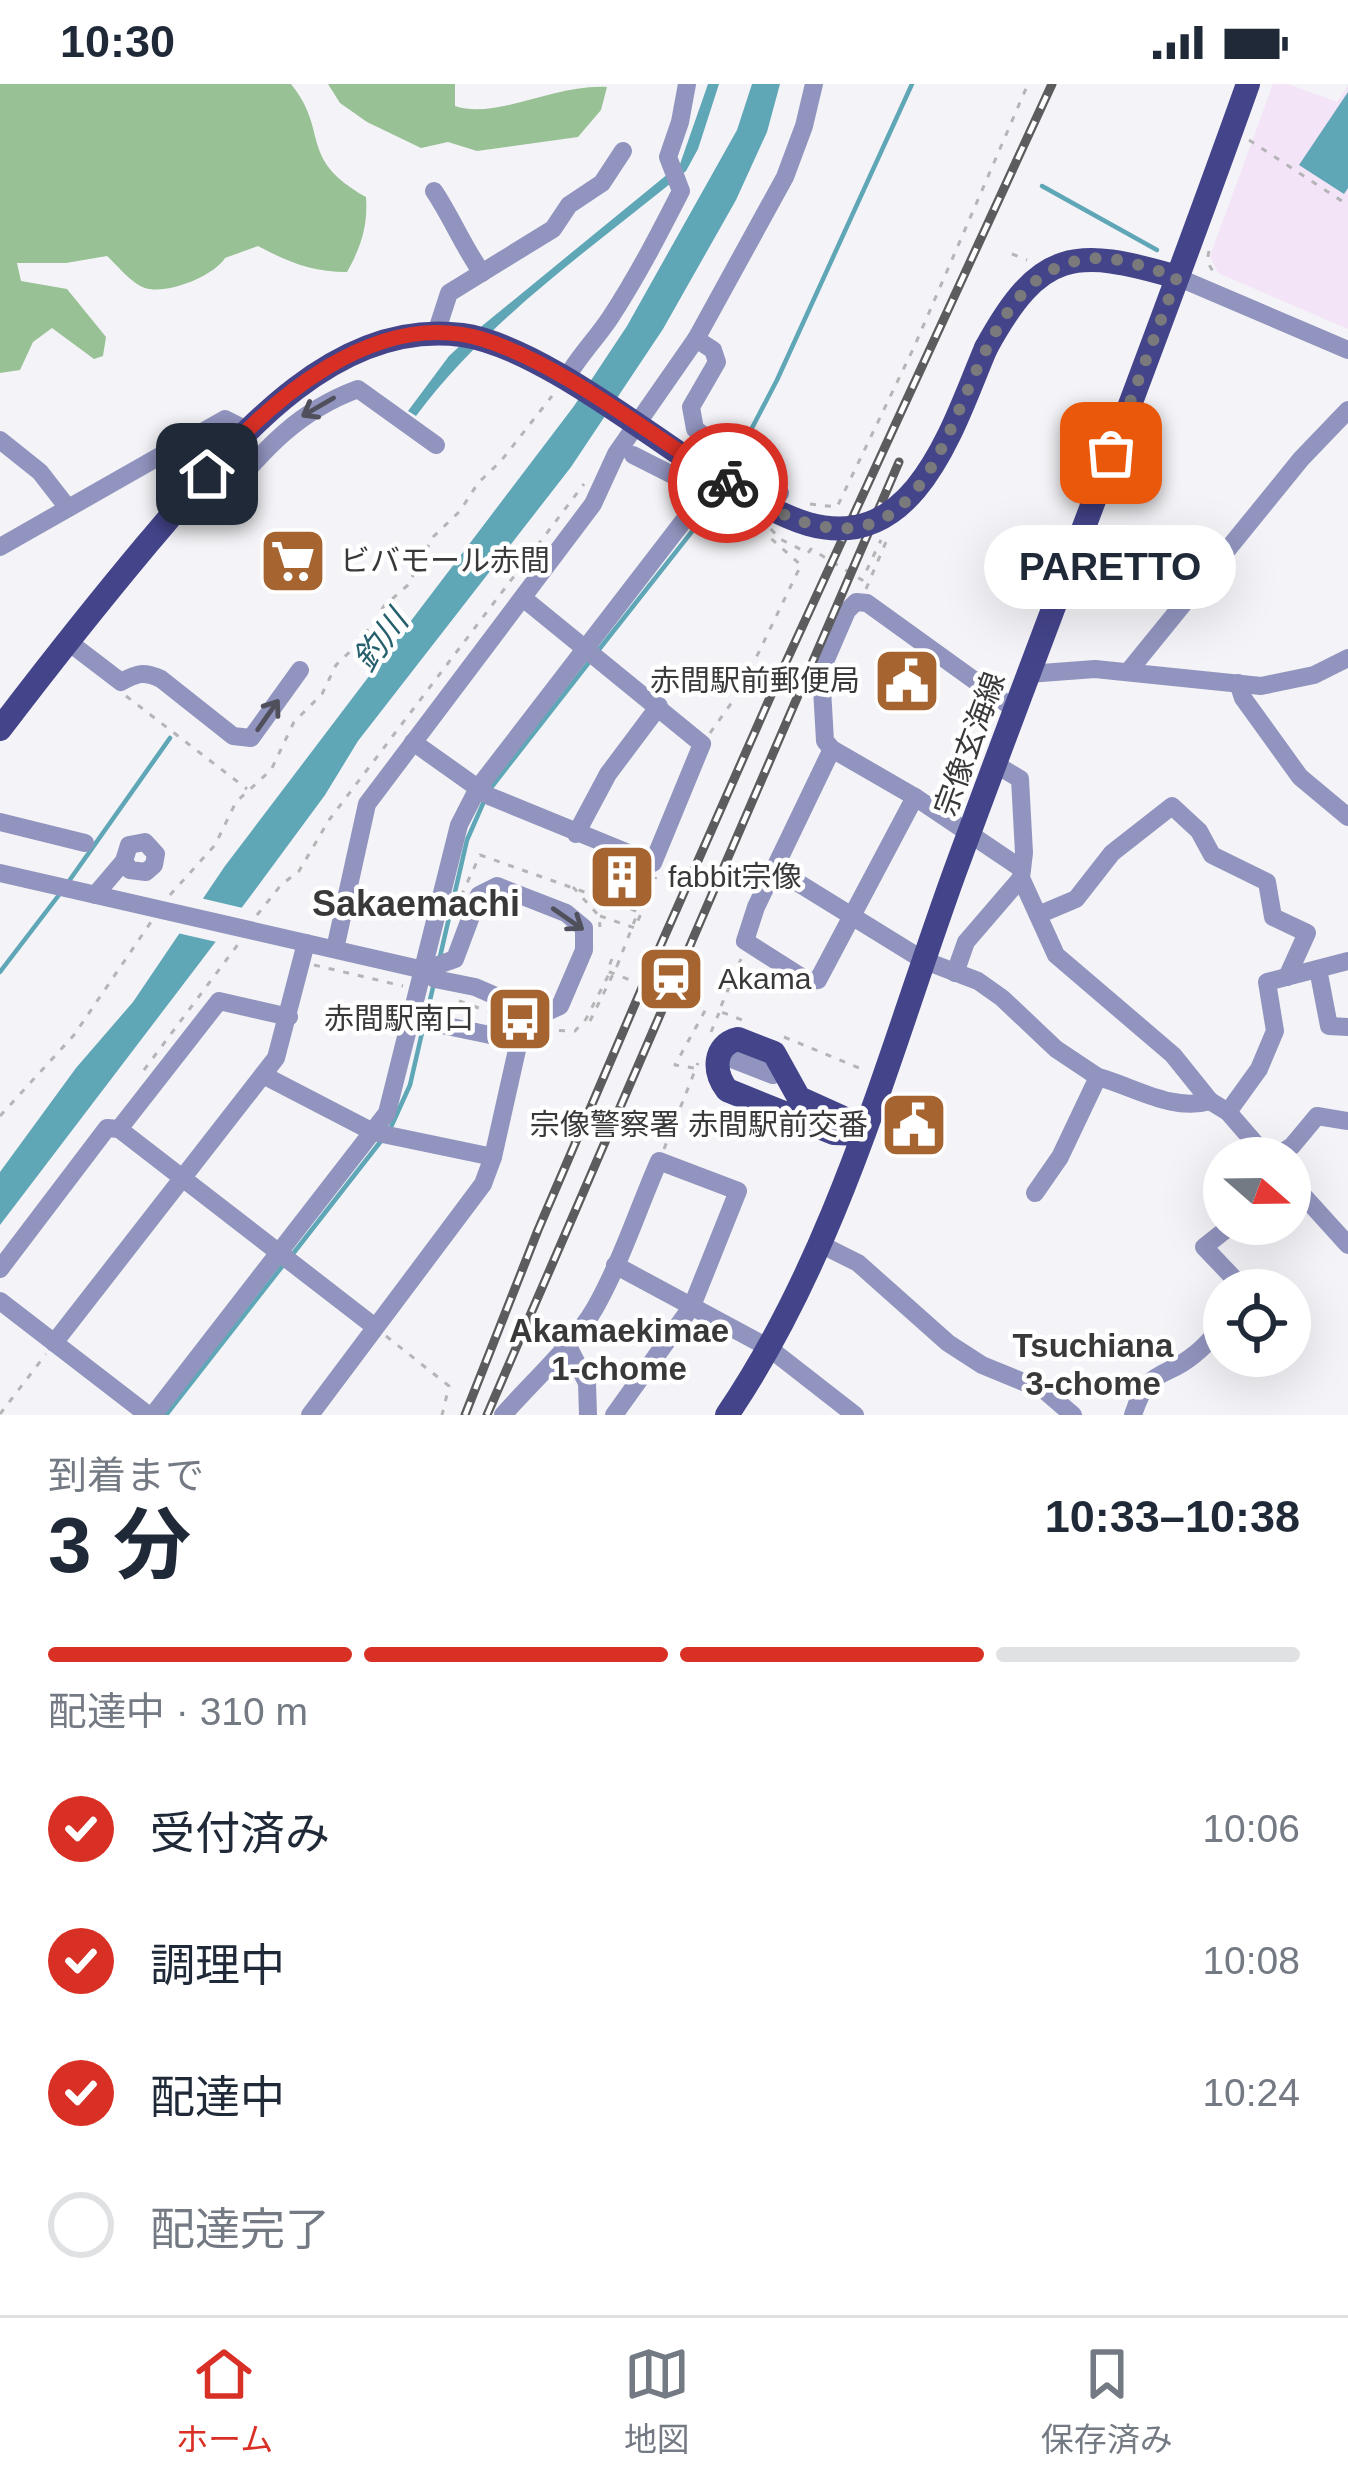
<!DOCTYPE html>
<html lang="ja">
<head>
<meta charset="utf-8">
<style>
  body { margin:0; font-family:Helvetica,"Noto Sans JP",sans-serif; background:#f2f2f3; color:#1f2937; height:100vh; display:flex; flex-direction:column; font-size:45px; white-space:nowrap }
  * { box-sizing:border-box; margin:0 }
  p { font-size:39px; color:#747a83 }
  .icon { flex:none; width:66px; height:66px; fill:none; stroke:currentColor; stroke-width:2; stroke-linecap:round; stroke-linejoin:round }
  .map { position:relative; height:1331px; overflow:hidden }
  .panel { display:flex; flex-direction:column; background:#fff; flex:1 }
  .panel>* { flex:none }
  .needle { width:78px; rotate:110deg }
  .buttons { position:absolute; left:1203px; top:1053px; display:grid; gap:24px }
  .buttons a { display:grid; place-items:center; width:108px; height:108px; border-radius:50%; background:#fff; box-shadow:0 12px 48px #0002; font-size:60px }
  .pin { position:absolute; display:grid; place-items:center; width:102px; height:102px; color:#fff; margin:-51px; border-radius:24px; box-shadow:0 6px 18px #0006 }
  .courier { position:absolute; display:grid; place-items:center; width:120px; height:120px; margin:-60px; border:9px solid #d93025; border-radius:50%; background:#fff; color:#222; box-shadow:0 3px 15px #0007 }
  .bubble { position:absolute; height:84px; border-radius:42px; background:#fff; box-shadow:0 12px 48px #0002; font-size:39px; font-weight:700; line-height:84px; text-align:center }
  .summary em { font-style:normal; font-weight:700 }
  .summary div { display:flex; flex-direction:column-reverse }
  .summary { display:flex; align-items:center; justify-content:space-between; height:204px; padding:0 48px }
  h1 { font-size:78px; font-weight:700; line-height:90px }
  .bar { display:grid; grid-template-columns:repeat(4,1fr); gap:18px 12px; align-content:center; height:144px; padding:0 48px }
  .bar i { height:15px; border-radius:9px; background:#e0e1e3 }
  .bar .on { background:#d93025 }
  .bar p { grid-column:span 4 }
  ol { padding:0 48px; list-style:none }
  li { display:flex; align-items:center; gap:36px; height:132px }
  li p { margin-inline-start:auto }
  li .icon { padding:12px; border-radius:50%; background:#d93025; color:#fff; stroke-width:4 }
  li:last-child { color:#747a83 }
  li i { width:66px; height:66px; border:6px solid #e0e1e3; border-radius:50% }
  .status { display:flex; justify-content:space-between; align-items:center; height:84px; padding:0 60px; background:#fff; direction:ltr }
  .status svg { height:33px; fill:currentColor }
  .dock { display:flex; justify-content:space-around; align-items:center; height:168px; border-top:3px solid #e0e1e3; background:#fff; font-size:33px; color:#747a83 }
  .dock a { display:grid; justify-items:center; gap:6px }
  .dock .on { color:#d93025 }
  .map>svg:first-child { display:block }
  .commercial { fill:#f3e4f7 }
  .forest { fill:#98c195 }
  .water { fill:#5fa6b7 }
  .pier { fill:#f4f3f7 }
  .lines { fill:none; stroke-linecap:round; stroke-linejoin:round }
  .stream { stroke:#5fa6b7; stroke-width:4.5 }
  .path { stroke:#b5b4b7; stroke-width:3; stroke-dasharray:6 9; stroke-linecap:butt }
  .minor { stroke:#9194be; stroke-width:18 }
  .major { stroke:#44448b; stroke-width:24 }
  .rail-casing { stroke:#5c5b5d; stroke-width:9 }
  .rail { stroke:#fff; stroke-width:4.5; stroke-dasharray:14; stroke-linecap:butt }
  .path-bridge { stroke:#b5b4b7; stroke-width:3; stroke-dasharray:6 9; stroke-linecap:butt }
  .major-bridge { stroke:#44448b; stroke-width:24 }
  .oneway { stroke:#4f505b }
  .done { stroke:#7a7a7c; stroke-width:12; stroke-dasharray:0 21.6 }
  .route { stroke:#d93025; stroke-width:15 }
  .labels { text-anchor:middle; stroke-width:9; stroke-linejoin:round; paint-order:stroke }
  .poi-label { font-size:30px; fill:#39393a; stroke:#fff; text-anchor:start }
  .street-label { font-size:30px; fill:#39393a; stroke:#fff }
  .water-label { font-size:33px; font-style:italic; fill:#26606d; stroke:#fff }
  .neighbourhood-label { font-size:33px; font-weight:bold; fill:#39393a; stroke:#fff }
  .quarter-label { font-size:36px; font-weight:bold; fill:#39393a; stroke:#fff }
</style>
</head>
<body>
<div class="status"><b>10:30</b><svg viewBox="0 0 49 12"><path d="M0 12V9h3v3zM5 12V6h3v6zM10 12V3h3v9zM15 12V0h3v12zM26 1h20v11H26zM47 4h2v5h-2z"/></svg></div>
<div class="map">
<svg width="1348" height="1331" viewBox="0 0 1348 1331">
  <rect width="100%" height="100%" fill="#f4f3f7"/>
  <path class="commercial" d="M1273,0H1288L1337,18L1348,1V245L1218,189L1210,172Z"/>
  <g class="forest">
    <path d="M0,0H291C330,48 297,74 366,113C368,142 361,163 347,188C312,188 288,178 258,162L225,174C214,192 167,211 145,204C132,200 117,181 107,172L66,179H17L21,197L67,205L106,253L103,272L94,275L52,244L33,258L20,286L0,289Z"/>
    <path d="M328,0H455V22C496,36 554,0 607,3L601,26L578,53L477,67L448,58L421,64L367,38L340,19Z"/>
  </g>
  <g class="water">
    <path d="M708,0H719L698,65L686,87C592,164 489,234 416,332L408,327L449,272L477,246L680,80Z"/>
    <path d="M752,0H780L767,48L736,116L663,245L571,383L358,657L325,711L249,814L0,1141V1088L76,984L133,918L225,782L574,322L627,242L737,46Z"/>
    <path d="M1348,8V104L1344,110L1299,81Z"/>
  </g>
  <path class="pier" d="M196,813L247,825L221,859L173,848Z"/>
  <g class="lines">
    <g class="stream">
      <path d="M1042,102L1157,166"/>
      <path d="M739,369L777,296L912,0"/>
      <path d="M597,568L716,417"/>
      <path d="M490,705L590,577"/>
      <path d="M69,797L170,654"/>
      <path d="M439,877L467,756L485,715"/>
      <path d="M0,888L62,807"/>
      <path d="M427,929L434,899"/>
      <path d="M391,1043L410,1001L424,940"/>
      <path d="M292,1171L381,1057"/>
      <path d="M166,1331L284,1180"/>
    </g>
    <g class="path">
      <path d="M1249,56L1348,121"/>
      <path d="M1209,167L1207,177L1215,191"/>
      <path d="M1012,170L1027,176"/>
      <path d="M810,420L837,423L915,261L1028,0"/>
      <path d="M771,445L780,455L808,469L811,465L862,496L881,456"/>
      <path d="M866,505L888,453"/>
      <path d="M126,612L247,705"/>
      <path d="M710,649L740,607L801,481L767,451"/>
      <path d="M573,803L599,832L600,843"/>
      <path d="M170,811L215,761L236,718L271,686L294,638L322,610L336,581L359,559L384,522L408,501L433,453L460,427L478,399L501,377L552,312"/>
      <path d="M461,812L480,771L621,821"/>
      <path d="M257,831L281,801L299,787L329,736L584,400"/>
      <path d="M600,832L635,844L656,793"/>
      <path d="M612,875L607,887L635,898"/>
      <path d="M741,875L719,927L742,936"/>
      <path d="M314,881L403,902"/>
      <path d="M652,904L706,925L675,981L694,984"/>
      <path d="M459,917L490,928"/>
      <path d="M590,937L617,882"/>
      <path d="M544,946L575,947L586,935L610,888"/>
      <path d="M711,948L719,929"/>
      <path d="M784,953L864,986"/>
      <path d="M144,986L239,859"/>
      <path d="M0,1032L74,951L151,838"/>
      <path d="M664,1065L698,979"/>
      <path d="M386,1252L449,1302L442,1331"/>
      <path d="M0,1330L46,1270"/>
    </g>
    <g class="minor">
      <path d="M434,107C452,134 463,162 482,189"/>
      <path d="M1177,193L1348,266"/>
      <path d="M436,249L449,209L553,145L569,121L602,99L623,67"/>
      <path d="M565,296C578,273 596,255 610,234C637,193 659,150 681,107L668,73L680,38L687,0"/>
      <path d="M0,356L40,388L68,424"/>
      <path d="M633,371L730,420L750,439L756,438L780,409L695,345L691,323L717,278L713,266L696,255"/>
      <path d="M190,410L212,427C258,374 290,330 358,305L436,361"/>
      <path d="M0,463L225,335L247,346"/>
      <path d="M66,556L121,598C137,589 144,587 161,595L233,652L251,654L300,586"/>
      <path d="M1128,588L1301,375L1348,326"/>
      <path d="M1028,590L1095,585L1261,602L1314,591L1348,574"/>
      <path d="M1238,599L1243,614L1300,693L1348,733"/>
      <path d="M1014,625L867,519L856,518L847,527L821,587L825,657L832,665L915,713L1022,785"/>
      <path d="M413,658L489,712L653,779L702,660L523,514"/>
      <path d="M832,665L756,823L745,857L808,897L818,896L915,713"/>
      <path d="M995,680L1020,695L1024,769L1021,794L1056,871L1173,971L1210,1017L1228,1028L1268,1074"/>
      <path d="M0,738L85,759"/>
      <path d="M576,750L608,690L659,622"/>
      <path d="M774,784L923,876L978,897L1002,914L1056,965L1098,993L1060,1073L1035,1109"/>
      <path d="M0,789L424,886L435,895L475,903L540,931L560,922L584,866V844L566,829L497,802L479,811L455,875L424,886"/>
      <path d="M95,811L124,777L129,761L145,758L156,770L154,781L146,788L130,786L124,777"/>
      <path d="M1038,831L1076,815L1112,769L1172,722L1199,747L1212,771L1267,798L1273,833L1307,849L1287,893"/>
      <path d="M335,865L367,720L593,420L616,370L696,255L785,93L804,42L814,0"/>
      <path d="M1318,885L1329,942L1348,943"/>
      <path d="M955,889L966,858L1021,794"/>
      <path d="M719,970L773,991L784,986"/>
      <path d="M265,992L373,1048L493,1073"/>
      <path d="M1098,993C1135,1003 1172,1028 1210,1017"/>
      <path d="M1228,1028L1259,985L1275,947L1267,898L1348,877"/>
      <path d="M119,1045L375,1243"/>
      <path d="M1273,1074L1292,1062L1317,1032L1348,1037"/>
      <path d="M1290,1097L1348,1161"/>
      <path d="M1233,1140L1204,1163L1245,1206"/>
      <path d="M818,1159L858,1179L948,1259L982,1281L1045,1307L1073,1331"/>
      <path d="M615,1181L769,1264L855,1331"/>
      <path d="M0,1185L107,1044L119,1045L219,917L289,933"/>
      <path d="M0,1217L148,1331"/>
      <path d="M54,1259L276,974L306,859"/>
      <path d="M568,1262L587,1299L588,1331"/>
      <path d="M153,1331L387,1029L459,741L478,704L705,409"/>
      <path d="M310,1331L483,1100L493,1073L519,957L413,935"/>
      <path d="M503,1331C531,1299 575,1259 595,1224C621,1178 638,1125 659,1077L738,1107L692,1222L614,1331"/>
      <path d="M1133,1331C1149,1281 1163,1297 1195,1270C1206,1262 1215,1250 1224,1240"/>
    </g>
    <g class="major">
      <path d="M986,264C1040,165 1074,163 1177,193"/>
      <path d="M0,645C48,582 97,520 148,459C225,369 327,233 462,251C529,260 629,336 686,374"/>
      <path d="M738,955L774,969L799,1014L841,1033L861,1050L834,1049L727,1006C713,988 713,961 738,955Z"/>
      <path d="M727,1331C837,1169 888,972 954,790C1051,526 1154,264 1248,0"/>
    </g>
    <defs>
      <g id="rail">
        <path d="M465,1331L538,1146L647,892L780,591L1052,0"/>
        <path d="M487,1331L899,378"/>
      </g>
    </defs>
    <use href="#rail" class="rail-casing"/>
    <use href="#rail" class="rail"/>
    <path class="path-bridge" d="M617,882L638,828L621,821"/>
    <path class="major-bridge" d="M686,374C725,396 765,427 808,440C917,471 954,338 986,264"/>
  </g>
  <defs><path id="oneway-shaft" d="M-6 0H5M1.5-3L5.5 0L1.5 3" fill="none" stroke-width="1.6" stroke-linecap="round" stroke-linejoin="round" transform="scale(3)"/></defs>
  <g class="oneway">
    <use href="#oneway-shaft" transform="translate(318 323) rotate(150)"/>
    <use href="#oneway-shaft" transform="translate(268 631) rotate(-55)"/>
    <use href="#oneway-shaft" transform="translate(568 835) rotate(35)"/>
  </g>
  <g class="lines">
    <path class="done" d="M728,399C754,414 781,433 811,440C977,483 943,193 1087,175C1117,171 1148,184 1177,193L1111,369"/>
    <path class="route" d="M207,390C269,316 376,223 482,255C563,280 654,354 728,399"/>
  </g>
  <defs>
    <symbol id="supermarket-square" viewBox="-11 -11 22 22"><rect x="-9" y="-9" width="18" height="18" rx="4" fill="#a66430" stroke="#fff"/><path d="M-6-5.5h2.5l.6 2H6L4.5 2H-2.5L-4.4-4H-6ZM-1.5 3.2a1.3 1.3 0 1 0 .1 0ZM3 3.2a1.3 1.3 0 1 0 .1 0Z" fill="#fff"/></symbol>
    <symbol id="civic-square" viewBox="-11 -11 22 22"><rect x="-9" y="-9" width="18" height="18" rx="4" fill="#a66430" stroke="#fff"/><path d="M-.6-6.5H3V-4.5H.6V-3L4-1V1h2V6H-6V1h2V-1L-.6-3ZM-1.2 2.5V6h2.4V2.5Z" fill="#fff"/></symbol>
    <symbol id="building-square" viewBox="-11 -11 22 22"><rect x="-9" y="-9" width="18" height="18" rx="4" fill="#a66430" stroke="#fff"/><path d="M-4-6H4V6H1V3H-1V6H-4ZM-2.5-4.3h1.7v1.8h-1.7ZM.8-4.3h1.7v1.8H.8ZM-2.5-1h1.7V.8h-1.7ZM.8-1h1.7V.8H.8Z" fill="#fff"/></symbol>
    <symbol id="station-square" viewBox="-11 -11 22 22"><rect x="-9" y="-9" width="18" height="18" rx="4" fill="#a66430" stroke="#fff"/><path d="M-3-6H3Q5-6 5-4V2Q5 4 3 4L4.5 6H3L1.5 4h-3L-3 6H-4.5L-3 4Q-5 4-5 2V-4Q-5-6-3-6ZM-3.5-4v3h7v-3ZM-3.5 1v1.5H-2V1ZM2 1v1.5H3.5V1Z" fill="#fff"/></symbol>
    <symbol id="bus-square" viewBox="-11 -11 22 22"><rect x="-9" y="-9" width="18" height="18" rx="4" fill="#a66430" stroke="#fff"/><path d="M-5-6H5V4H4V6H2V4H-2V6H-4V4H-5ZM-3.5-4V0h7V-4ZM-3.5 1.2v1.5H-2V1.2ZM2 1.2v1.5H3.5V1.2Z" fill="#fff"/></symbol>
  </defs>
  <g fill-rule="evenodd">
    <use href="#supermarket-square" x="255" y="439" width="76" height="76"/>
    <use href="#civic-square" x="869" y="559" width="76" height="76"/>
    <use href="#building-square" x="584" y="755" width="76" height="76"/>
    <use href="#station-square" x="633" y="857" width="76" height="76"/>
    <use href="#bus-square" x="482" y="897" width="76" height="76"/>
    <use href="#civic-square" x="876" y="1003" width="76" height="76"/>
  </g>
  <g class="labels">
    <g class="poi-label">
      <text x="340" y="487">ビバモール赤間</text>
      <text x="860" y="607" text-anchor="end">赤間駅前郵便局</text>
      <text x="668" y="803">fabbit宗像</text>
      <text x="718" y="905">Akama</text>
      <text x="474" y="945" text-anchor="end">赤間駅南口</text>
      <text x="868" y="1051" text-anchor="end">宗像警察署 赤間駅前交番</text>
    </g>
    <g class="street-label">
      <text transform="translate(970 660) rotate(-70)" y="10">宗像玄海線</text>
    </g>
    <g class="water-label">
      <text transform="translate(380 556) rotate(-53)" y="12">釣川</text>
    </g>
    <g class="neighbourhood-label">
      <text x="619" y="1258">Akamaekimae<tspan x="619" dy="38">1-chome</tspan></text>
      <text x="1093" y="1273">Tsuchiana<tspan x="1093" dy="38">3-chome</tspan></text>
    </g>
    <g class="quarter-label">
      <text x="416" y="832">Sakaemachi</text>
    </g>
  </g>
</svg>
<div class="buttons">
<a><svg class="needle" viewBox="-14 -14 28 28"><path d="M0-13l5 13h-10z" fill="#e53935"/><path d="M0 13l5-13h-10z" fill="#747a83"/></svg></a>
<a><svg class="icon" aria-label="locate" viewBox="0 0 24 24"><circle cx="12" cy="12" r="6"/><path d="M12 2v4M12 18v4M2 12h4M18 12h4"/></svg></a>
</div>
<div class="pin" style="left:1111px;top:369px;background:#ea580c"><svg class="icon" aria-label="bag" viewBox="0 0 24 24"><path d="M5 8h14l-1 12H6zM9 8a3 3 0 0 1 6 0"/></svg></div>
<div class="pin" style="left:207px;top:390px;background:#1f2937"><svg class="icon" aria-label="home" viewBox="0 0 24 24"><path d="M3 11l9-7 9 7M6 9v11h12V9"/></svg></div>
<div class="courier" style="left:728px;top:399px"><svg class="icon" aria-label="bike" viewBox="0 0 24 24"><circle cx="6" cy="16" r="4"/><circle cx="18" cy="16" r="4"/><path d="M6 16l4-8h5l3 8M10 8l3 8H6M13 5h3"/></svg></div>
<div class="bubble" style="left:984px;top:441px;width:252px">PARETTO</div>
</div>
<section class="panel">
<div class="summary"><div><h1>3 分</h1><p>到着まで</p></div><em>10:33–10:38</em></div>
<div class="bar"><i class="on"></i><i class="on"></i><i class="on"></i><i></i><p>配達中 · 310 m</p></div>
<ol>
<li><svg class="icon" aria-label="check" viewBox="0 0 24 24"><path d="M5 12l5 5 9-10"/></svg>受付済み<p>10:06</p></li>
<li><svg class="icon" aria-label="check" viewBox="0 0 24 24"><path d="M5 12l5 5 9-10"/></svg>調理中<p>10:08</p></li>
<li><svg class="icon" aria-label="check" viewBox="0 0 24 24"><path d="M5 12l5 5 9-10"/></svg>配達中<p>10:24</p></li>
<li><i></i>配達完了</li>
</ol>
</section>
<nav class="dock">
<a class="on"><svg class="icon" aria-label="home" viewBox="0 0 24 24"><path d="M3 11l9-7 9 7M6 9v11h12V9"/></svg>ホーム</a>
<a><svg class="icon" aria-label="map" viewBox="0 0 24 24"><path d="M3 6l6-2 6 2 6-2v14l-6 2-6-2-6 2zM9 4v14M15 6v14"/></svg>地図</a>
<a><svg class="icon" aria-label="saved" viewBox="0 0 24 24"><path d="M7 4h10v16l-5-4-5 4z"/></svg>保存済み</a>
</nav>
</body>
</html>
